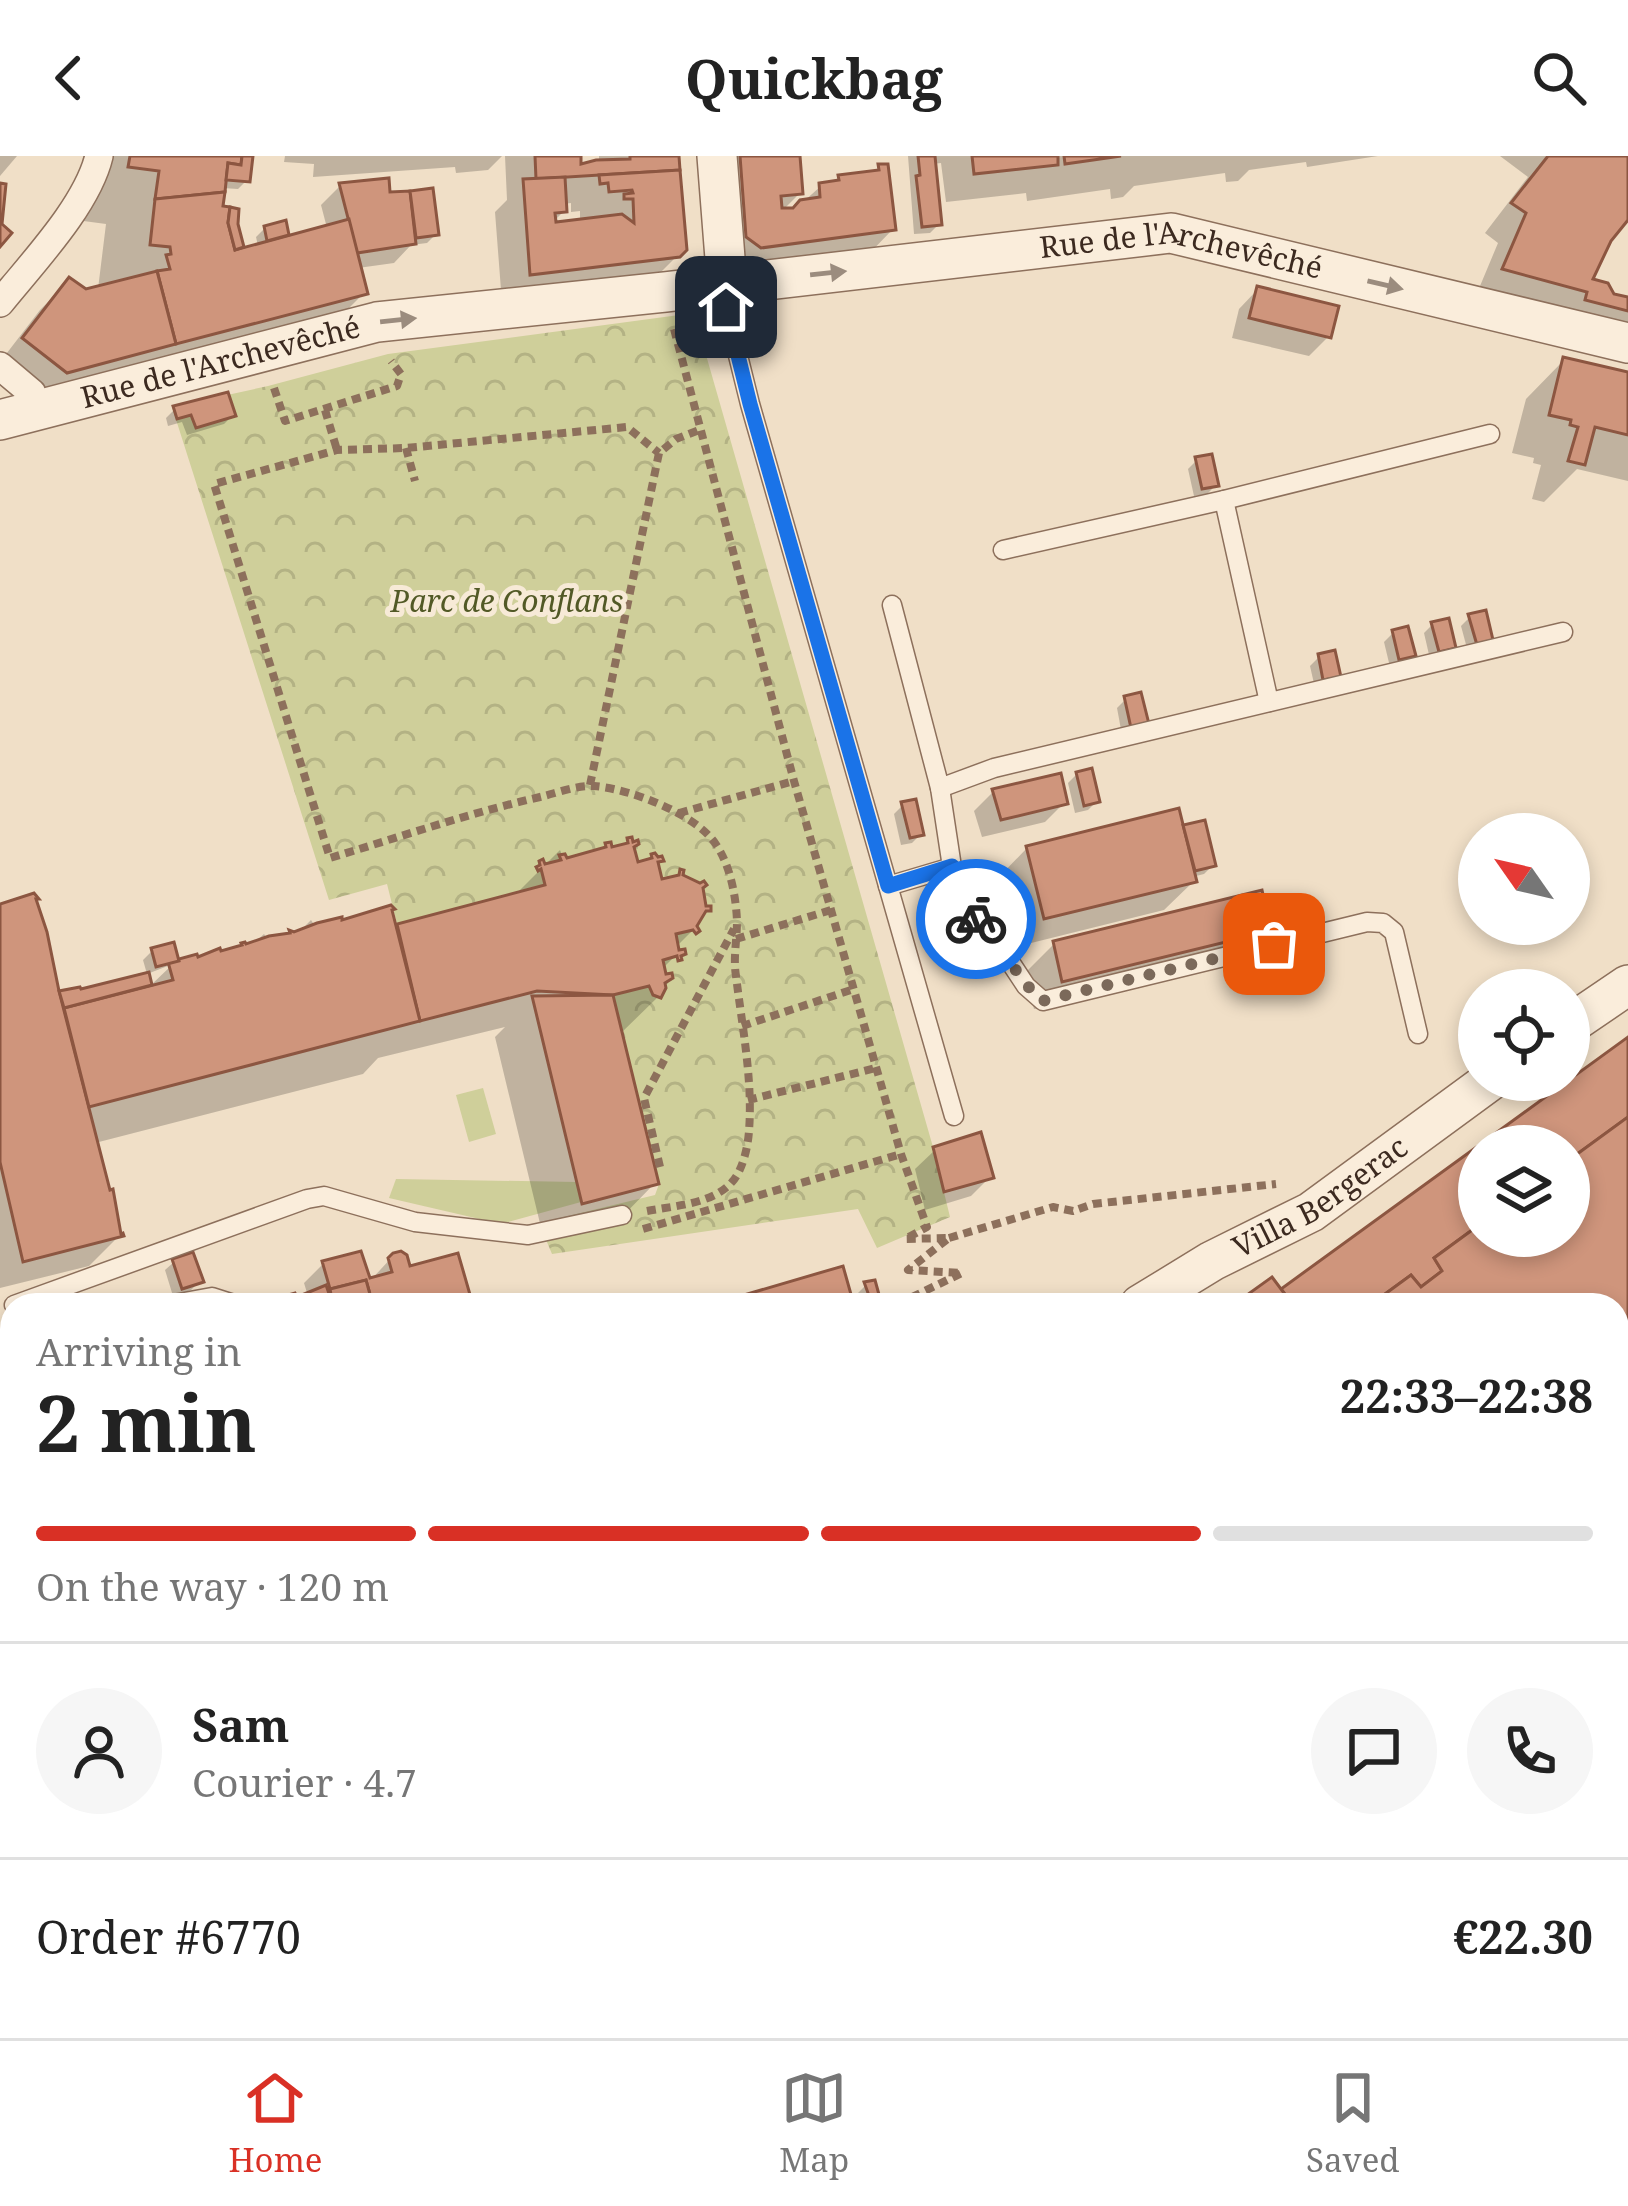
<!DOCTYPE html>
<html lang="en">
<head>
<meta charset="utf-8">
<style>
  body { margin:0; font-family:"Noto Serif",serif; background:#f6f6f6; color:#222; height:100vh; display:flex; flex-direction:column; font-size:45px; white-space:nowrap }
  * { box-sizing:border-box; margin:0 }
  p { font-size:39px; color:#767676 }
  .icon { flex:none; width:66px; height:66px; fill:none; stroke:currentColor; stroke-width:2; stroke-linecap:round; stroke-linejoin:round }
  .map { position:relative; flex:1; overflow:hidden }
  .side { position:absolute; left:0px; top:1137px; width:1629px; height:747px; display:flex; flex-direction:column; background:#fff; border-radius:36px 36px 0 0; box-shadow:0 6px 18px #0003 }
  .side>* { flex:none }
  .needle { width:78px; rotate:304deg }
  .tools { position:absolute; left:1458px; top:657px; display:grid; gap:24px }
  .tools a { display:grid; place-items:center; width:132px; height:132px; border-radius:50%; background:#fff; box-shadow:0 6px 18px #0003; font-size:60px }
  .pin { position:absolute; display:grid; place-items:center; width:102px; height:102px; color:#fff; margin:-51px; border-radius:24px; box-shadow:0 6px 18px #0006 }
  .courier { position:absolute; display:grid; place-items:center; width:120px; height:120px; margin:-60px; border:9px solid #1a73e8; border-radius:50%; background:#fff; color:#222; box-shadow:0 3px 15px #0007 }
  .overview em { font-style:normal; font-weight:700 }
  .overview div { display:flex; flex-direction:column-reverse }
  .overview { display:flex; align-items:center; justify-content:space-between; height:204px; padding:0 36px }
  h1 { font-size:78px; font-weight:700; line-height:90px }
  .bar { display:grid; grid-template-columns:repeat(4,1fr); gap:18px 12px; align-content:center; height:144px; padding:0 36px }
  .bar i { height:15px; border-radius:9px; background:#e0e0e0 }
  .bar .selected { background:#d93025 }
  .bar p { grid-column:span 4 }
  .line { display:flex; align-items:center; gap:30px; padding:0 36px; border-top:3px solid #e0e0e0 }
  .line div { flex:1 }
  .round { display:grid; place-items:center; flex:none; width:126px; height:126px; border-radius:63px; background:#f6f6f6 }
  header { display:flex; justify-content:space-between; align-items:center; height:156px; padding:0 36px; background:#fff; font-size:54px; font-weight:700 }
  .menu { display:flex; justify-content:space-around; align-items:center; height:168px; border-top:3px solid #e0e0e0; background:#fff; font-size:33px; color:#767676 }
  .menu a { display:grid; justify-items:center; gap:6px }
  .menu .selected { color:#d93025 }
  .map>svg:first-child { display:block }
  .grass { fill:#cfcf9a }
  .park { fill:url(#park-crowns) }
  .shadow { fill:#0003; fill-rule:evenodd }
  .building { fill:#cf957c; stroke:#8c5641; stroke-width:3 }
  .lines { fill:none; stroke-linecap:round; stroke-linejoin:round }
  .service-casing { stroke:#8d705c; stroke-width:21 }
  .pedestrian-casing { stroke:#8d705c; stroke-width:30 }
  .minor-casing { stroke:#8d705c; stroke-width:42 }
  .secondary-casing { stroke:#6e513f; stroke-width:57 }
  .motorway-casing { stroke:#5a3f30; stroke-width:69 }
  .path { stroke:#8d705c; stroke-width:8; stroke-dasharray:9 6; stroke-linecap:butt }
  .service { stroke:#faeddb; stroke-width:18 }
  .pedestrian { stroke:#faeddb; stroke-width:27 }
  .minor { stroke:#faeddb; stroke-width:39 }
  .secondary { stroke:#faeddb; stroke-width:54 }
  .motorway { stroke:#e09457; stroke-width:66 }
  .oneway { fill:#9b8c7e }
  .done { stroke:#7b695a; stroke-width:12; stroke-dasharray:0 21.6 }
  .route { stroke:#1a73e8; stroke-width:15 }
  .labels { text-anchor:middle; stroke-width:10; stroke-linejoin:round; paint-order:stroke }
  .street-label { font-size:30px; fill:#3c2a20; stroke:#f7ead7 }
  .park-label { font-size:30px; font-style:italic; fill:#525926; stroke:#f7ead7 }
</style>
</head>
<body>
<header><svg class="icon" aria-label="back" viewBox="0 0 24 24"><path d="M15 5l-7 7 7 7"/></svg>Quickbag<svg class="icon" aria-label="search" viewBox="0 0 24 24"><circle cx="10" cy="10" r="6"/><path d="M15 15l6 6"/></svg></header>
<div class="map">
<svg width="1628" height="1882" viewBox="0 0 1628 1882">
  <defs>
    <pattern id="park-crowns" width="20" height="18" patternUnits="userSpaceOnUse" patternTransform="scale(3)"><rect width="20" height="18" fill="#cfcf9a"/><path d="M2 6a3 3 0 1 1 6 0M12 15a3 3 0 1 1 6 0" fill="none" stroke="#b3b284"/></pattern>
  </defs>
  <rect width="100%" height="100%" fill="#f0dfc7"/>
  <g class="grass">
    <path d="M483,932L496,978L469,986L456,939Z"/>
    <path d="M396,1023L576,1026L581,1046L501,1068L389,1042Z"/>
    <path d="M1503,1872H1590L1597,1882H1489Z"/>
  </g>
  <path class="park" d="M694,157L933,991L950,1061L877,1092L858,1053L552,1098L539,1067L655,1039L659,1028L613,839L649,830L653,839L661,841L665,827L668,826L663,804L677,800L679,805L682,804L681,800L686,798L685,793L679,794L676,778L693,774L696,777L700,776L697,770L706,755L711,754V750H706L703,732L707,729L704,725L700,727L683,719L684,714L681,713L679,719L662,723L658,706L663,705L655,697L651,698L652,702L638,706L634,691L638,685L633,686L631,681L627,682L628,687L612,691L610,686L605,687L606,691L567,702L565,698H560L561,704L545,708L543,704H539L540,709L536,712L541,713L545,729L397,768L387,728L329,744L172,251L268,230L388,198Z"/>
  <g class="shadow">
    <path d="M0,0H17L0,20Z"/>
    <path d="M83,0H250L247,24L238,33L222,32L220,52L234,68L242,95L258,90L256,81L265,72L284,68L287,83L327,72L321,49L340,30L388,40L430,36L436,78L427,87L411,89L394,107L358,112L364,137L310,191L37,245L0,206L40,154L69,125L85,137L98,133L106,68L76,64Z"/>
    <path d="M285,0H502L488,14L456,17L455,11L313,21L314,8L284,6Z"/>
    <path d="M505,0H578V12L599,4V0H677L684,93L648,129L502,147L495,56L507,44ZM571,47V56L580,55V66L549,70L564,55V48Z"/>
    <path d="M715,0H797L800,37L782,55H793L821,30L833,28L840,22L873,18L880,11L893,73L864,103L731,120Z"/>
    <path d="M908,0H1378L1307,11L1306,6L1249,14L1238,25L1226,26L1225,17L1134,30L1123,41L1111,43L1110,33L1027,45L1026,37L946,46L941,7L932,8L939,68L930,77L914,78Z"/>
    <path d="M1500,0H1628V64L1616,73L1589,124L1612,140L1628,144V191L1475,142L1498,87L1485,77L1528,21Z"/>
    <path d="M1258,133L1328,181L1309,200L1232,182L1239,153Z"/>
    <path d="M1564,204L1628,220V325L1577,313L1544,346L1532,343L1541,309L1533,307L1534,302L1512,297L1526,243Z"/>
    <path d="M175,253L233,259L224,268L187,279L182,266L168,270L166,262Z"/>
    <path d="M1197,304L1216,329L1207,338L1194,340L1188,313Z"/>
    <path d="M1470,461L1490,483L1468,496L1461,470Z"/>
    <path d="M1433,468L1453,491L1444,500L1430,503L1424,477Z"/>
    <path d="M1393,477L1413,499L1404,508L1390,511L1384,486Z"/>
    <path d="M1319,501L1337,520L1315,532L1310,510Z"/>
    <path d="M1126,543L1136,576L1122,579L1117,552Z"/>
    <path d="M1077,618L1097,645L1088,654L1075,657L1068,627Z"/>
    <path d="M994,635L1064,647L1045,666L982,681L974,655Z"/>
    <path d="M903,649L921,678L912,687L901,689L894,658Z"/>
    <path d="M1185,672L1213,709L1204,718L1192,721L1194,725L1164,754L1015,791L998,722L1027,692L1182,675Z"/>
    <path d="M560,694L565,705L636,710L660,727L695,772L676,791L677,798L662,813L659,840L619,879L655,1027L617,1066L544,1084L495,881L505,871L378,902L363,918L95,987L118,1081L89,1110L0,1132V751L57,839L147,820L149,831L173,808L147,818L143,804L152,795L176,809L252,789L264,778L269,785L297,778L311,764L317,773L394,775L398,770L514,740Z"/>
    <path d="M1268,774L1239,803L1034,853L1025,817L1054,788Z"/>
    <path d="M1628,885V1266L1617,1274V1149H1238L1281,1138L1479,993V1080H1569V990H1483Z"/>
    <path d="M935,994L990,1021L971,1040L925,1054L915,1013Z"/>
    <path d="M394,1099L408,1114L470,1149H278L283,1144L295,1145L308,1140L304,1127L324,1107L368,1127Z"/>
    <path d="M174,1106L200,1125L191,1134L173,1140L165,1114Z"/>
    <path d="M866,1129L878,1145L874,1149H861L857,1138Z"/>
    <path d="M12,1233V1327L0,1331V1237Z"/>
    <path d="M0,1598L12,1613V1872H83L86,1882H0Z"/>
    <path d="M142,1872H211L215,1882H146Z"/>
    <path d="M498,1872H706L696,1882H502Z"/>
  </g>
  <g class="building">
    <path d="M130,0H242L241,9L228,7L225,36L155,43L159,15L128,11Z"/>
    <path d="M242,0H253L250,26L226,24L228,7L241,9Z"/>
    <path d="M535,0H581V8L596,4L630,3V0H679L680,14L536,23Z"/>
    <path d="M740,0H800L803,38L781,40L782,52H793L800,44L820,41L819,27L839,24L838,19L879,14L878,8H888L896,74L761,92L746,81Z"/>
    <path d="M918,0H935L942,69L922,71L916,20L920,19Z"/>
    <path d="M972,0H1058V9L974,18Z"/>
    <path d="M1064,0H1121L1065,8Z"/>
    <path d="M1548,0H1628V64L1611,85L1593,123L1608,127L1614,138L1628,141V155L1585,144L1587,136L1502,113L1526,57L1511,47Z"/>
    <path d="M680,14L687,94L680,101L530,119L523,23L565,21L567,56L555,57L556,66L622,58L634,67L633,43H624V38L633,37L632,34L609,36L608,27L600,28L599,19Z"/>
    <path d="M389,22L390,36L410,35L416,88L357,97L339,27Z"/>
    <path d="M0,27L6,28L2,68L12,77L0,91Z"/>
    <path d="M433,32L439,79L416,82L410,35Z"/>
    <path d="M225,36L223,50L230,51L228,67L235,94L349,63L368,138L176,188L157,115L170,113L166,99L171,98L170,91L150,89L155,43Z"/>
    <path d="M230,51L239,53L238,68L244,91L235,94L228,67Z"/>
    <path d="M286,64L289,79L267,85L264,70Z"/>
    <path d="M157,115L176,188L67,217L22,182L69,121L86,133Z"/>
    <path d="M1257,130L1339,150L1331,182L1249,162Z"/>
    <path d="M1563,201L1628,216V279L1595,271L1585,309L1568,305L1578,271L1570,269L1571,264L1549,259Z"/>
    <path d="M228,236L236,260L196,272L191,259L177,263L173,250Z"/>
    <path d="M1212,298L1219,330L1202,333L1195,301Z"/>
    <path d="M1486,454L1493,484L1477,489L1468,458Z"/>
    <path d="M1449,462L1456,492L1439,496L1431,466Z"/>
    <path d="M1408,470L1416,500L1399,504L1392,474Z"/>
    <path d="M1335,494L1341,521L1323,524L1318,498Z"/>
    <path d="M1141,536L1149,568L1131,572L1124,540Z"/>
    <path d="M1092,612L1100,646L1084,650L1076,616Z"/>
    <path d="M1061,617L1068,648L1001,664L992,633Z"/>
    <path d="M916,643L924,679L910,682L901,646Z"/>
    <path d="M1179,652L1197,726L1044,763L1026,690Z"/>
    <path d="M1205,664L1216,710L1195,715L1183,669Z"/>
    <path d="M632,681L633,686L638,684L639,688L634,691L638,706L652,702L651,698L655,697L658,701L662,700L664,705L658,706L662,723L679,719L680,713L684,714L683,719L700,727L704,725L707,729L703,732L706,750H711V755H706L697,770L700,775L696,778L693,774L676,778L679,794L685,793L686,798L681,800L682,804L678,805L677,800L663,804L666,818L672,817L673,822L665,827L666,832L661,842L653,839L649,830L613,839L537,835L420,865L397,768L545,729L541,713L538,715L536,711L540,709L539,705L543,703L545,708L561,704L559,699L565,698L567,702L606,691L605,687L611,686L612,691L628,687L627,682Z"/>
    <path d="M1262,734L1271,775L1062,826L1053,785Z"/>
    <path d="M34,737L39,743H36L47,776L59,835L110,1034L113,1033L121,1078L123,1077L124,1080L23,1106L0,1006V748Z"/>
    <path d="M391,749L395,753L392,754L420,865L89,951L64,852L173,824L168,806L197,798L198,801L220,792L221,795L242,789L241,787L245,786L246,788L269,780L290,777L289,774L294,776L317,767L342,761V764Z"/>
    <path d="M174,786L179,805L156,811L151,792Z"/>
    <path d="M149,816L152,829L64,852L59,835L80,831L81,833Z"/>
    <path d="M613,839L659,1028L582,1048L532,840Z"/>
    <path d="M1628,881V961L1569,1004V990H1479V1069L1434,1102L1442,1115L1421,1131L1411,1119L1370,1149H1293L1281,1133Z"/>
    <path d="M1628,961V1258L1617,1266V1149H1370L1411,1119L1421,1131L1442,1115L1434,1102L1479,1069V1080H1569V1004Z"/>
    <path d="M981,976L994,1022L944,1036L933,991Z"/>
    <path d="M361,1095L370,1122L392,1116L388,1102L393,1097L401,1095L407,1099L410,1110L458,1097L473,1149H424L421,1140L389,1149H373L366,1124L330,1133L322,1105Z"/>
    <path d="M193,1096L204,1126L182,1133L172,1103Z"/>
    <path d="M843,1110L854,1149H710Z"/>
    <path d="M1272,1121L1293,1149H1233Z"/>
    <path d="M366,1124L373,1149H333L330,1133Z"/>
    <path d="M875,1124L881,1146L872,1148L864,1126Z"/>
    <path d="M326,1129L333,1149H275L282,1146L281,1141L295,1137L297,1141Z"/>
    <path d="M12,1230V1294L0,1299V1234Z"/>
    <path d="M8,1592L12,1604V1848L1,1825L3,1824L0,1814V1595Z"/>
    <path d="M20,1872H86L89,1882H24Z"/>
    <path d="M215,1872H446L449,1882H218Z"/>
    <path d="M578,1872H686L670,1882H582Z"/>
  </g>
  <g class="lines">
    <defs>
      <g id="service">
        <path d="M726,151L750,248L954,960"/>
        <path d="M1224,344L1269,546"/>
        <path d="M1003,394L1224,344L1490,278"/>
        <path d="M892,449L940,632L952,711L966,752L993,780L1026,830L1043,845L1367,766L1383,767L1394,776L1418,878"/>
        <path d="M940,632L994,612L1563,476"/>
        <path d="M888,730L952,711"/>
        <path d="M14,1149L307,1043L324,1040L415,1066L528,1079L622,1059"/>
        <path d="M168,1149L212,1141L237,1149"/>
        <path d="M0,1203L12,1199"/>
        <path d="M0,1332L12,1327"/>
        <path d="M1617,1770L1628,1762"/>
        <path d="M120,1872L123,1882"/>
        <path d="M178,1872L182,1882"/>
        <path d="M479,1872L483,1882"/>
        <path d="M538,1872L539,1882"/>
        <path d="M1465,1882L1479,1872"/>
      </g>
      <g id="pedestrian">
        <path d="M0,147C32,107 87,50 99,0"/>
        <path d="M0,210L32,237L35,254"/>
      </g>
      <g id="minor">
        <path d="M717,0L727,128L726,150"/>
        <path id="s1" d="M0,264L377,166L665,136L1171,77L1628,187"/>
        <path d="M1569,869L1628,829"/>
        <path id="s2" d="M1140,1149L1212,1105L1311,1056L1491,924"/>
      </g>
      <g id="secondary">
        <path d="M1617,1373L1628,1365"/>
        <path d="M771,1882L787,1872"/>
        <path d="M837,1882L854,1872"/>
        <path d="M900,1882L915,1872"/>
      </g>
      <g id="motorway">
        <path d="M1617,1495L1628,1487"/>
        <path d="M1617,1659L1628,1649"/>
        <path d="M1071,1882L1086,1872"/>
        <path d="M1273,1882L1287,1872"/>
        <path d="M1369,1882L1380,1872"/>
      </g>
    </defs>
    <use href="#service" class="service-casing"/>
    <use href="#pedestrian" class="pedestrian-casing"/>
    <use href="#minor" class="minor-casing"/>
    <use href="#secondary" class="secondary-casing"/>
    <use href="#motorway" class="motorway-casing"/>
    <g class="path">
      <path d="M674,173L794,625L901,998L927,1071L905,1083L949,1082L908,1114L962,1117L908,1143L954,1149"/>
      <path d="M274,232L285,265L397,230L401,218L391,205"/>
      <path d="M325,254L337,294"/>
      <path d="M406,292L415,325"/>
      <path d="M590,629L659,297L676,283L699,274"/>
      <path d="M679,657L794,625"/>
      <path d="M736,783L831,754"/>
      <path d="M742,870L854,833"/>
      <path d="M748,944L876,912"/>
      <path d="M660,1011L644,942L734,773"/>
      <path d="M647,1055C673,1050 713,1048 732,1026C743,1014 748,990 749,975C753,924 742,870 736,820C733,802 737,784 737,765C736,740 730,708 715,687C694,657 630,633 594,630C577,629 557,637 540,641C469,657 400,681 330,702L214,328L337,294L406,292L627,271L659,297"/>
      <path d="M643,1073L901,998"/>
      <path d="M949,1082L1053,1051L1073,1055L1093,1048L1276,1028"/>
      <path d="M12,1470L6,1472L12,1486"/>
      <path d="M0,1513L12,1508"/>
      <path d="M0,1546L12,1541"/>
      <path d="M0,1560L11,1556"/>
    </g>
    <use href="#service" class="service"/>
    <use href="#pedestrian" class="pedestrian"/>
    <use href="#minor" class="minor"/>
    <use href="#secondary" class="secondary"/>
    <use href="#motorway" class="motorway"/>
  </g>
  <defs><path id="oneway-solid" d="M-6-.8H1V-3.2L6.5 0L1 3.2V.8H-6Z" transform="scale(3)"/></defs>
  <g class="oneway">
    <use href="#oneway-solid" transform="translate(828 117) rotate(-6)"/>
    <use href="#oneway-solid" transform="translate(1385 129) rotate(13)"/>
    <use href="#oneway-solid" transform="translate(398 164) rotate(-6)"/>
  </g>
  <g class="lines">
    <path class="done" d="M976,763C1002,788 1016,821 1042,845L1274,788"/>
    <path class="route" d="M726,151L750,248L888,730L952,710L965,752L976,763"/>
  </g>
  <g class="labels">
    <g class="street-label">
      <text dy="10" stroke="none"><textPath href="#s1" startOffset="1200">Rue de l'Archevêché</textPath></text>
      <text dy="10" stroke="none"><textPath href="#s1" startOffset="228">Rue de l'Archevêché</textPath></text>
      <text dy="10" stroke="none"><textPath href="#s2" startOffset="210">Villa Bergerac</textPath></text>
    </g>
    <g class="park-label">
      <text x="507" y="456">Parc de Conflans</text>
    </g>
  </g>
</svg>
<div class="tools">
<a><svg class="needle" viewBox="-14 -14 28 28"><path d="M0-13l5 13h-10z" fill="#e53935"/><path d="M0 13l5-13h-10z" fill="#767676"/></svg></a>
<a><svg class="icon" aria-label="locate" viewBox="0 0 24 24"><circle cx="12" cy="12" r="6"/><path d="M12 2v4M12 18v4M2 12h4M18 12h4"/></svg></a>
<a><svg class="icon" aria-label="layers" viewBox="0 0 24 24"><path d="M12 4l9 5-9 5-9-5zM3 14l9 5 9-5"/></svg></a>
</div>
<div class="pin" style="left:1274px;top:788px;background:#ea580c"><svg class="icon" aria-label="bag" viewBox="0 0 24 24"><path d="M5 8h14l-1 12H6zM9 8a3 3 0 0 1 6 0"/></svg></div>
<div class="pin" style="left:726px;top:151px;background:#1f2937"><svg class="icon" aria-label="home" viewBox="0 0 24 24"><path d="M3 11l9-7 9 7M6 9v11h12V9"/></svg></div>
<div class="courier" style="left:976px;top:763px"><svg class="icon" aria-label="bike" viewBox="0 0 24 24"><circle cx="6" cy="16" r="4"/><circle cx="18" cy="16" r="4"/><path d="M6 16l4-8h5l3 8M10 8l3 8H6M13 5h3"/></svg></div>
<section class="side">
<div class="overview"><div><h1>2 min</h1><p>Arriving in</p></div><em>22:33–22:38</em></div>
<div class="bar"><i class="selected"></i><i class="selected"></i><i class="selected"></i><i></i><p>On the way · 120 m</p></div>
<div class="line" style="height:216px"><a class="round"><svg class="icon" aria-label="person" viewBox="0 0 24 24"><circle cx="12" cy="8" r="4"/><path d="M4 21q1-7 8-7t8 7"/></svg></a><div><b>Sam</b><p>Courier · 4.7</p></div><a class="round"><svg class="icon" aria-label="chat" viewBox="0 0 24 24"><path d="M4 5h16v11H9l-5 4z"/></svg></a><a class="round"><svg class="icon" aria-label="phone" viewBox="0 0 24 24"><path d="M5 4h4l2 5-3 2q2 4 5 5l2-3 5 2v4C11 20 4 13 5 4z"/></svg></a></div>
<div class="line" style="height:156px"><div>Order #6770</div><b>€22.30</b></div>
</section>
</div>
<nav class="menu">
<a class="selected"><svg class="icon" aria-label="home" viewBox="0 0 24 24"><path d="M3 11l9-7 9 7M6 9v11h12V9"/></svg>Home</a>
<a><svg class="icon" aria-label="map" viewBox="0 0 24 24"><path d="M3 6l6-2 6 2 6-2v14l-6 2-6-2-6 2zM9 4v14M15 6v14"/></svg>Map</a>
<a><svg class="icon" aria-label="saved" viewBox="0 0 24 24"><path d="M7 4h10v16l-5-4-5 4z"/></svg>Saved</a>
</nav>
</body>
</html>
